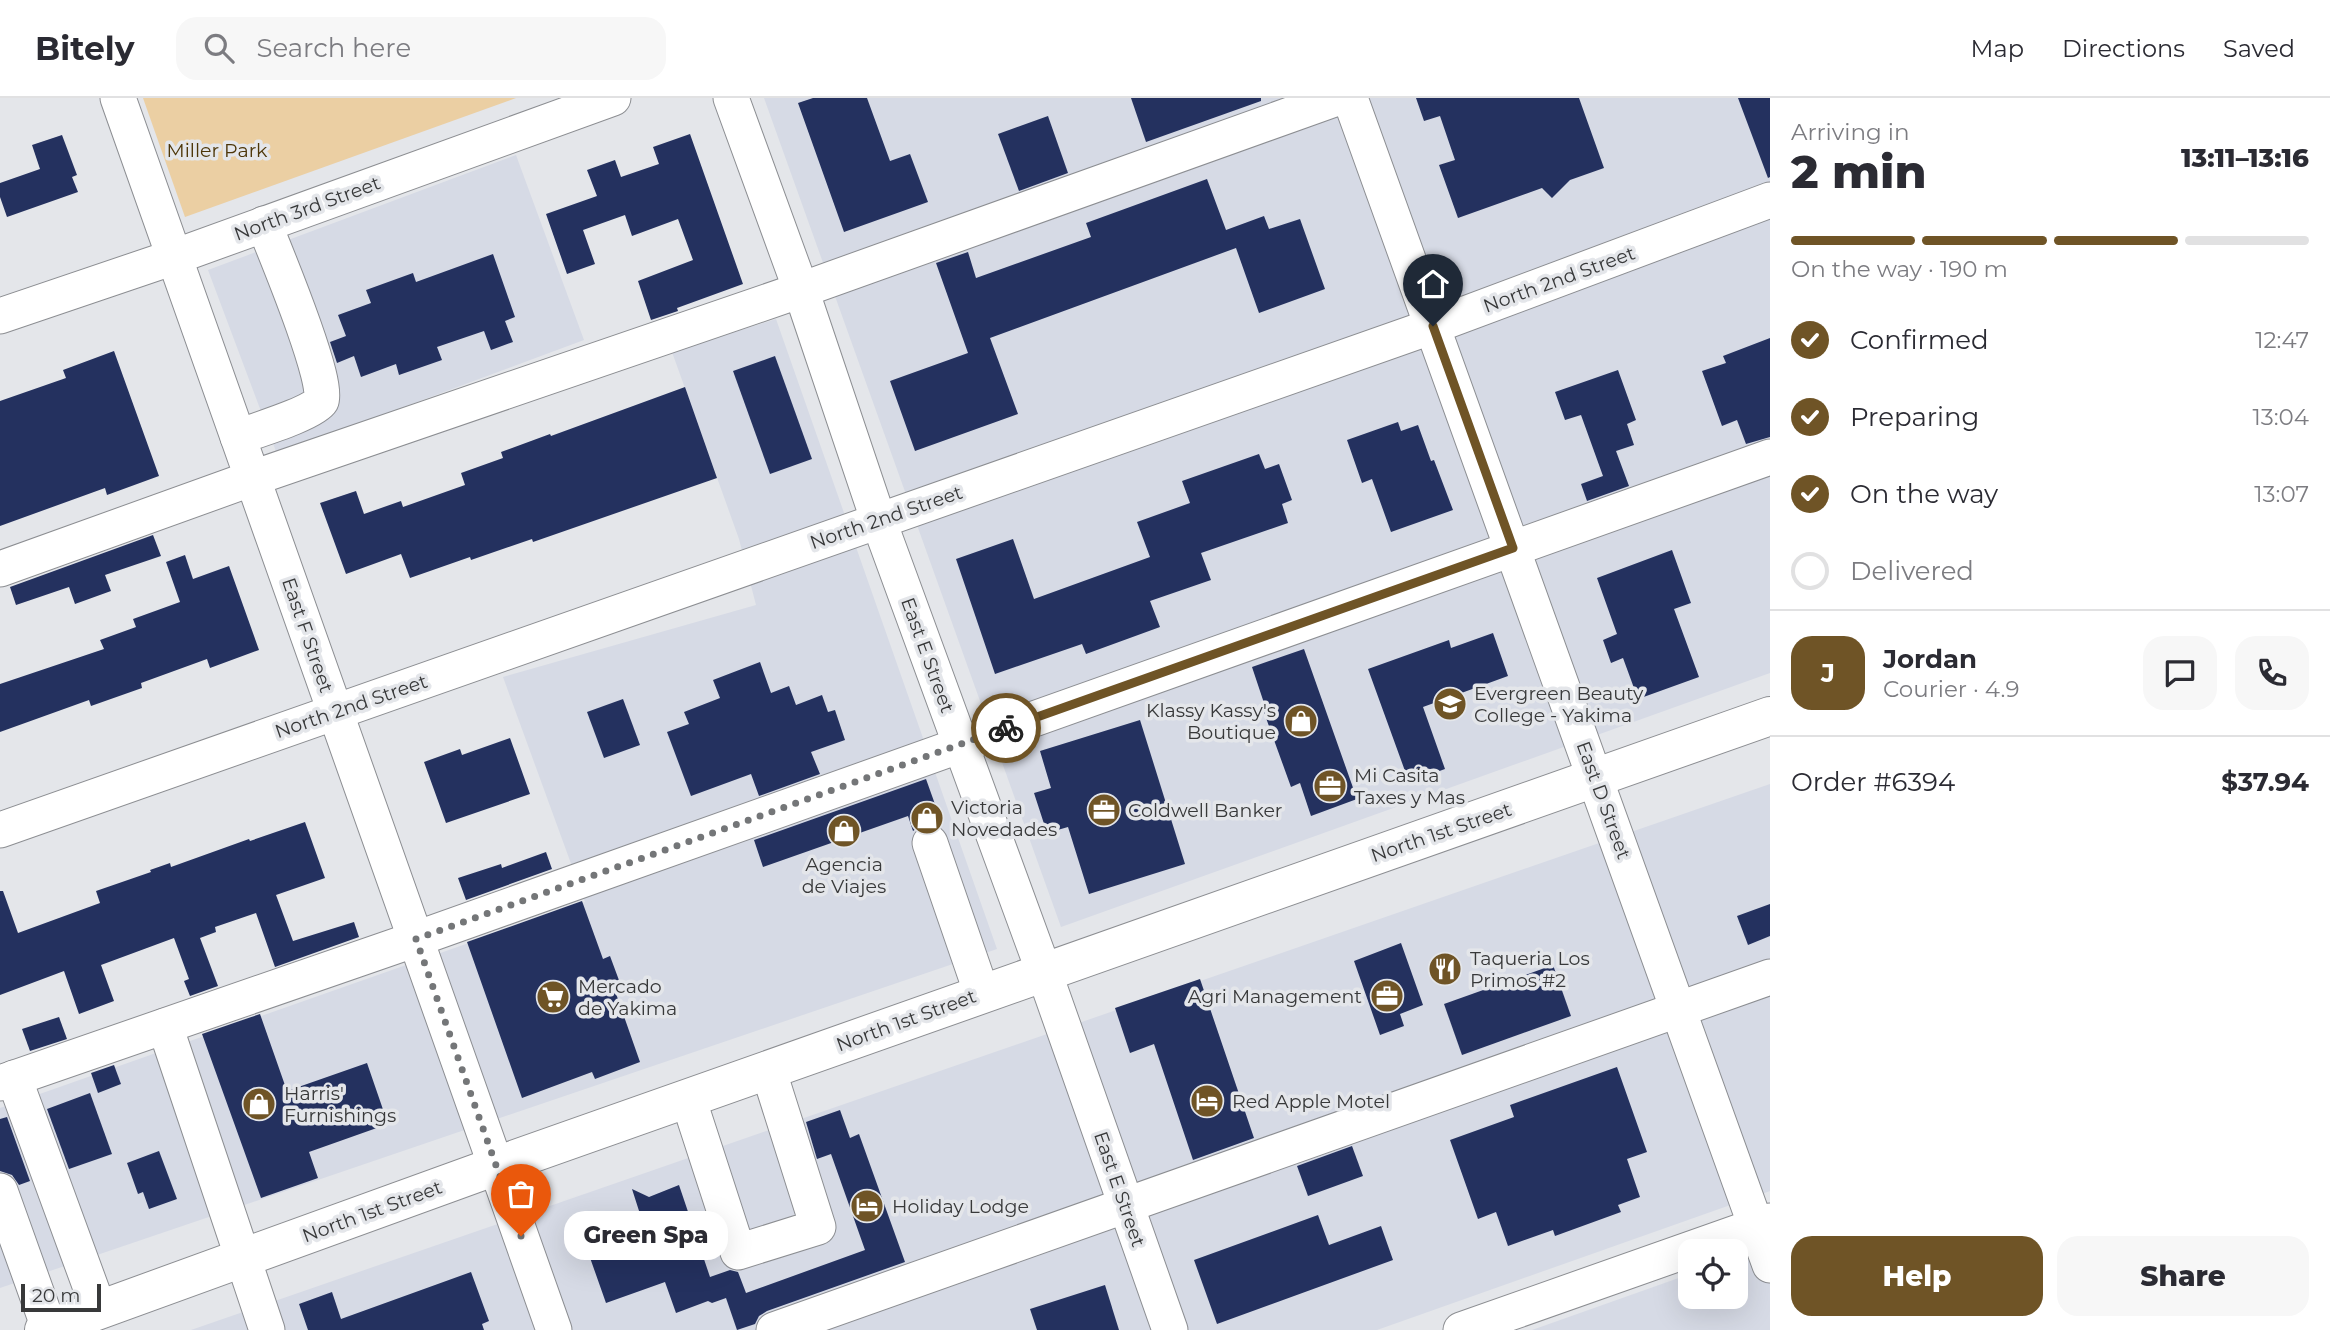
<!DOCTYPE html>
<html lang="en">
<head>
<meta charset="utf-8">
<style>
  body { margin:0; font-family:Montserrat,sans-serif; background:#f7f7f7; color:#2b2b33; height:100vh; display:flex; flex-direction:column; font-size:26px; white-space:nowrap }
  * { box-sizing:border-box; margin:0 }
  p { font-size:23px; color:#7c7c81 }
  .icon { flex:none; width:38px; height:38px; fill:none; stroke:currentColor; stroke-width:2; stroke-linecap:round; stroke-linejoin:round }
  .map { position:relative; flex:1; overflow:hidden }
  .panel { display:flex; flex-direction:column; background:#fff; width:560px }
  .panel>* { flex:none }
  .buttons { position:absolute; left:1678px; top:1141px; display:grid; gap:14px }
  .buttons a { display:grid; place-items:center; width:70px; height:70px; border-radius:14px; background:#fff; box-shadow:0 7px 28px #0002; font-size:35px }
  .scale { position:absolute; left:21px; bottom:18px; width:80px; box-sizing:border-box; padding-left:7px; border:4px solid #38393a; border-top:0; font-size:19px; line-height:24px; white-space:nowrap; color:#38393a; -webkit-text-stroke:5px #e4e6ea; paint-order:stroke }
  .pin { position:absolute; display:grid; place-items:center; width:60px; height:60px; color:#fff; margin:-72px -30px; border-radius:50% 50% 50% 0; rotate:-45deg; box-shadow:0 0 7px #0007 }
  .pin .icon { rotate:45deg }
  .courier { position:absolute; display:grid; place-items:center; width:70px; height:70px; margin:-35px; border:5px solid #6f5426; border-radius:50%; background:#fff; color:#222; box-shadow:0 2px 9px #0007 }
  .bubble { position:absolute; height:49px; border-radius:21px; background:#fff; box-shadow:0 7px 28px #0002; font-size:23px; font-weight:800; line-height:49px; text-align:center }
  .overview em { font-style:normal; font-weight:800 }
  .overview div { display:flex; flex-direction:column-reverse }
  .overview { display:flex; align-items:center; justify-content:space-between; height:119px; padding:0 21px }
  h1 { font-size:46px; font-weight:800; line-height:52px }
  .bar { display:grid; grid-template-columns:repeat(4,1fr); gap:10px 7px; align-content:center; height:84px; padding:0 21px }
  .bar i { height:9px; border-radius:5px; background:#e1e1e2 }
  .bar .selected { background:#6f5426 }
  .bar p { grid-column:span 4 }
  .line { display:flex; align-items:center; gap:18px; padding:0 21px; border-top:2px solid #e1e1e2 }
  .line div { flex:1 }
  .round { display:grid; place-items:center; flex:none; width:74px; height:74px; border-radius:21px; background:#f7f7f7 }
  ol { padding:0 21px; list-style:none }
  li { display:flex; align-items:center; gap:21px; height:77px }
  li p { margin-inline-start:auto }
  li .icon { padding:7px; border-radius:50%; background:#6f5426; color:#fff; stroke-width:4 }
  li:last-child { color:#7c7c81 }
  li i { width:38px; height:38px; border:4px solid #e1e1e2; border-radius:50% }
  .primary-button { display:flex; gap:14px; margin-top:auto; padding:14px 21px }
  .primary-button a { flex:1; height:80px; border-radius:21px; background:#6f5426; color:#fff; font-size:28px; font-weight:800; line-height:80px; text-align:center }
  .primary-button a+a { background:#f7f7f7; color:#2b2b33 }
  header { display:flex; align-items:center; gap:42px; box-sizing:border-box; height:98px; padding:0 35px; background:#fff; border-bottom:2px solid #e1e1e2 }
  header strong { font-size:33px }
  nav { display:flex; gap:38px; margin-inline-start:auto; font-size:24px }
  .search { width:490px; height:63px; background:#f7f7f7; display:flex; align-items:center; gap:18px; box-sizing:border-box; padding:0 24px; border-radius:21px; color:#7c7c81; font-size:26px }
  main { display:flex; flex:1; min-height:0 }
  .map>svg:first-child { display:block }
  .built { fill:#d6dae5 }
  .green { fill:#ebcfa3 }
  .building { fill:#24315f }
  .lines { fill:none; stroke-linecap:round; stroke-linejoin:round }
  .minor-casing { stroke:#8c8e92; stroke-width:37 }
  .major-casing { stroke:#8c8e92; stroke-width:40 }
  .minor { stroke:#fff; stroke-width:35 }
  .major { stroke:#fff; stroke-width:38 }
  .done { stroke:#747678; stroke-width:7; stroke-dasharray:0 12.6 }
  .route { stroke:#6f5426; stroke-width:9 }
  .labels { text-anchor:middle; stroke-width:7; stroke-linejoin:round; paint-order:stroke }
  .park-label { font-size:19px; fill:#4d3608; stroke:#e4e6ea }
  .street-label { font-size:19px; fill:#38393a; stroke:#e4e6ea }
  .poi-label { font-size:19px; fill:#38393a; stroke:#e4e6ea; text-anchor:start }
</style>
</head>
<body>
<header>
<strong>Bitely</strong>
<div class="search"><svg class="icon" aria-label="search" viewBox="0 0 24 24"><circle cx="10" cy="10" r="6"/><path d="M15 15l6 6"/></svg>Search here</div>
<nav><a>Map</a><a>Directions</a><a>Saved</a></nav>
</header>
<main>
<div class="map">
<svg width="1770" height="1232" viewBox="0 0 1770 1232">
  <rect width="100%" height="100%" fill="#e4e6ea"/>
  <g class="built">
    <path d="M764,0H1770V575L1061,829Z"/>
    <path d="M516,57L584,242L277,356L208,172Z"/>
    <path d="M776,221L997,851L0,1190V1010L585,804L503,579L756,507L739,441L672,254Z"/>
    <path d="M1770,686V1093L1377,1232H191Z"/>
    <path d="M1770,1148V1232H1532L1690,1176V1199H1736V1160Z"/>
  </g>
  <path class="green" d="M143,0H516L185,119Z"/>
  <g class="building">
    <path d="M813,0H867L890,63L910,56L928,104L844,134L798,5Z"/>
    <path d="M1131,0H1261V3L1146,44Z"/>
    <path d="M1416,0H1579L1604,70L1570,82L1552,100L1542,90L1458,120L1439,67L1455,62L1440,18L1424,23Z"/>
    <path d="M1738,0H1770V79L1768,80Z"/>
    <path d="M1048,18L1068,75L1019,93L998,36Z"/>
    <path d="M690,36L743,186L677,210L678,213L651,222L638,183L693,162L678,121L632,138L625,117L583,132L595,166L567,176L546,116L597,98L587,72L615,62L621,79L659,66L653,49Z"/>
    <path d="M62,37L77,77L72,79L78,94L7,119L0,99V85L40,71L32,47Z"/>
    <path d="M1207,81L1226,132L1264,118L1269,131L1300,121L1325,191L1259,215L1236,150L990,240L1018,316L915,353L890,283L968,255L936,165L968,154L976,180L1091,139L1086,125Z"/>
    <path d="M493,156L515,219L505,223L513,244L491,252L484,233L437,249L442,262L399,277L396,266L361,279L354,258L337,265L330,244L346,238L338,217L371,205L366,192L413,175L416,184Z"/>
    <path d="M1770,240V339L1746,346L1737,322L1722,328L1702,273L1726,265L1723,258Z"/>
    <path d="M114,253L159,378L107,397L105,390L0,428V303L66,280L63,272Z"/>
    <path d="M775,258L812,361L770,376L733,273Z"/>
    <path d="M1618,272L1636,322L1627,326L1634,347L1616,353L1629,388L1587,403L1581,386L1603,378L1581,317L1565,322L1555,294Z"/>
    <path d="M685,289L717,380L533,444L532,441L471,462L470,459L410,480L401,456L346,476L320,405L356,393L364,416L401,403L403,409L465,387L461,375L503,360L501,354L550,336L551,338Z"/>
    <path d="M1398,324L1401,333L1418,327L1431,363L1434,362L1453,412L1391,434L1372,381L1362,385L1347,342Z"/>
    <path d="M1259,356L1265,371L1279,366L1292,402L1282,406L1288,425L1201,455L1211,482L1150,503L1160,529L1086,556L1082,546L995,576L956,461L1013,441L1034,501L1150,459L1137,424L1190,405L1182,383Z"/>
    <path d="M153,437L161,458L105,477L111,493L75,506L69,489L16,507L10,489Z"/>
    <path d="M1672,452L1691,505L1674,511L1699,579L1638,601L1623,560L1611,565L1603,542L1617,536L1597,480Z"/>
    <path d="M185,457L193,481L229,468L259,552L210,570L207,561L141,585L142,590L91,608L89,602L0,634V586L104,551L100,542L136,529L133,521L180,504L166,464Z"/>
    <path d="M1493,535L1508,578L1423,609L1445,671L1409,684L1368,571L1449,542L1451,550Z"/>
    <path d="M1304,551L1357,701L1311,718L1300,685L1291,689L1261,606L1264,605L1252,569Z"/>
    <path d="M760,564L771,595L789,588L796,607L822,597L828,614L835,612L845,642L811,654L820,676L759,698L751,676L691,698L667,634L689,626L684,614L720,600L713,582Z"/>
    <path d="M623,601L640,647L604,660L587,614Z"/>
    <path d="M1140,622L1185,766L1089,796L1068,729L1047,735L1034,695L1051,690L1040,653Z"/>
    <path d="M510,640L530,696L446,725L424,664L460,651L462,657Z"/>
    <path d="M926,681L941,723L923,726L913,733L908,718L763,769L754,742Z"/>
    <path d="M305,724L325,780L276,797L293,843L354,824L359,839L275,869L256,815L215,829L216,834L200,840L218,888L190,898L184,883L189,881L174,840L101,867L114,903L79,916L64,873L0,897V793H3L18,835L100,805L96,793L151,774L150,772L170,765L171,769L249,741L250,743Z"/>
    <path d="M546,754L552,771L466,802L458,780L501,766L502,770Z"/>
    <path d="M582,803L603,861L610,858L620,885L613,887L640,964L595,981L592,974L522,1000L467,844Z"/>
    <path d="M1770,806V838L1748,847L1737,818Z"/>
    <path d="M1401,845L1423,907L1400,916L1404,928L1380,937L1354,863Z"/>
    <path d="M1553,867L1571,918L1462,957L1444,906Z"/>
    <path d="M1200,881L1254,1040L1193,1062L1154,946L1130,955L1115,910Z"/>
    <path d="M260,916L287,993L367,965L388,1026L309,1054L318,1080L261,1100L202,936Z"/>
    <path d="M59,919L67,941L30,953L22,931Z"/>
    <path d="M114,967L121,986L98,995L91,975Z"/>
    <path d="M1617,969L1647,1054L1627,1061L1640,1099L1618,1107L1621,1114L1555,1138L1553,1132L1508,1148L1496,1114L1478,1121L1450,1042L1514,1019L1510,1007Z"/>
    <path d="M90,995L112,1056L69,1071L47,1011Z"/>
    <path d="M840,1012L850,1040L859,1036L905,1164L767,1213L759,1218L755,1226L737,1232L726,1200L712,1205L708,1203L676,1215L665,1184L606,1205L582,1137L640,1116L632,1091L649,1099L679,1087L710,1179L730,1172L738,1174L746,1195L865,1152L831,1056L817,1061L806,1024Z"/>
    <path d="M7,1019L30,1083L19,1087L12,1077L0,1073V1021Z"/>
    <path d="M1352,1048L1363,1078L1308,1098L1297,1068Z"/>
    <path d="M159,1053L177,1101L149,1111L143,1094L138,1096L127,1065Z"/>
    <path d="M1318,1117L1329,1147L1381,1128L1393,1162L1217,1226L1194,1162Z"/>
    <path d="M471,1174L489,1223L482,1226L484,1232H308L299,1206L332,1194L341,1221Z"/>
    <path d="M1105,1187L1119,1232H1037L1030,1211Z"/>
  </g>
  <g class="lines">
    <defs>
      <g id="minor">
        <path d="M118,0L554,1232"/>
        <path d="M731,0L801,192L878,421L1044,874L1170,1232"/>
        <path d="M1350,0L1770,1167"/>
        <path d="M0,218L174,159L613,0"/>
        <path d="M238,339C254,333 314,315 321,303C330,285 274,151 264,126"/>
        <path d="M0,471L253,380L801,192L1337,0"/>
        <path d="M0,732L1433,228L1770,102"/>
        <path d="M930,745L982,896"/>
        <path d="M165,928L267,1232"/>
        <path d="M14,980L99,1212"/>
        <path d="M0,985L416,841L1770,359"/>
        <path d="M688,1000L738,1154L818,1129L768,971"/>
        <path d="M0,1093L49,1230"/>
        <path d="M774,1232L1770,879"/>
        <path d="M1461,1232L1770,1123"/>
      </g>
      <path id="major" d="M44,1232L496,1068L1770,618"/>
    </defs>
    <use href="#minor" class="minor-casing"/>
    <use href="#major" class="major-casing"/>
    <use href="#minor" class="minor"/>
    <use href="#major" class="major"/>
  </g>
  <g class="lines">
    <path class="done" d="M521,1138L416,841L1006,630"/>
    <path class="route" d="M1006,630L1513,450L1433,228"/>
  </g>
  <defs>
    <symbol id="university-disc" viewBox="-11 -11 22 22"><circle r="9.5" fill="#6f5426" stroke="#e4e6ea"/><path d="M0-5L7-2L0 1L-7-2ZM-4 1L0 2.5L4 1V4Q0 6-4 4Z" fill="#fff"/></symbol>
    <symbol id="shop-disc" viewBox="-11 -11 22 22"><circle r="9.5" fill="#6f5426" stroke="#e4e6ea"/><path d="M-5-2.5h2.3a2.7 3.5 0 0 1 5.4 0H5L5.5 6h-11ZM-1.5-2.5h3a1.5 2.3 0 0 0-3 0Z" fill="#fff"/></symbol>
    <symbol id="office-disc" viewBox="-11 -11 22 22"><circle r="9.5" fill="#6f5426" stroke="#e4e6ea"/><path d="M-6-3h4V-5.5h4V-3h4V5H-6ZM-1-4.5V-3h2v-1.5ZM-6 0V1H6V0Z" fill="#fff"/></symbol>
    <symbol id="restaurant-disc" viewBox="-11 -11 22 22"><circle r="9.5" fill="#6f5426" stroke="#e4e6ea"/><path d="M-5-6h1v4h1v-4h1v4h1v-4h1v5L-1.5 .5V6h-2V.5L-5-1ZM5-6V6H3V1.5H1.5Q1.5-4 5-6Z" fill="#fff"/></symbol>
    <symbol id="supermarket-disc" viewBox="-11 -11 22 22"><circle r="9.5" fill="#6f5426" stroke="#e4e6ea"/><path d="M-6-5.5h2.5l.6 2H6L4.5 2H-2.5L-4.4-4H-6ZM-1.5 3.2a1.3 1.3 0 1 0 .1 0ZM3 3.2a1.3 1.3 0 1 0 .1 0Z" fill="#fff"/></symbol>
    <symbol id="hotel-disc" viewBox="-11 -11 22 22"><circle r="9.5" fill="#6f5426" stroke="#e4e6ea"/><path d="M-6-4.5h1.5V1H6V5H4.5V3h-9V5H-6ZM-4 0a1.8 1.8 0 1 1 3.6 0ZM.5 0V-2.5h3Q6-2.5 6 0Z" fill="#fff"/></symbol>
  </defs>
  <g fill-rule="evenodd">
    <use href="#university-disc" x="1431" y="587" width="38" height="38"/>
    <use href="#shop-disc" x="1282" y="604" width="38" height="38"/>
    <use href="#office-disc" x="1311" y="669" width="38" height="38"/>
    <use href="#office-disc" x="1085" y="693" width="38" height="38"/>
    <use href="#shop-disc" x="908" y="701" width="38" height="38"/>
    <use href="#shop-disc" x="825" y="714" width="38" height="38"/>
    <use href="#restaurant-disc" x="1426" y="852" width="38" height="38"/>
    <use href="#office-disc" x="1368" y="879" width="38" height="38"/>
    <use href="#supermarket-disc" x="534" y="880" width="38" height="38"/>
    <use href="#hotel-disc" x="1188" y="984" width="38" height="38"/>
    <use href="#shop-disc" x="240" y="987" width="38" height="38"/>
    <use href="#hotel-disc" x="848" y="1089" width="38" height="38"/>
  </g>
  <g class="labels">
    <g class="park-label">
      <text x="217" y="59">Miller Park</text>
    </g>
    <g class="street-label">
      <text transform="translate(307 110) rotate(-20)" y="7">North 3rd Street</text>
      <text transform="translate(1559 181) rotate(-20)" y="7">North 2nd Street</text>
      <text transform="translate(886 419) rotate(-19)" y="7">North 2nd Street</text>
      <text transform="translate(308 537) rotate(71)" y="7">East F Street</text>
      <text transform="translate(928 557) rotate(70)" y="7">East E Street</text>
      <text transform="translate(351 608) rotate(-19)" y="7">North 2nd Street</text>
      <text transform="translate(1604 702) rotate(70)" y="7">East D Street</text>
      <text transform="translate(1441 734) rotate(-19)" y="7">North 1st Street</text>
      <text transform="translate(906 922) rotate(-20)" y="7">North 1st Street</text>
      <text transform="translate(1120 1091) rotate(71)" y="7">East E Street</text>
      <text transform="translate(372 1113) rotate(-20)" y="7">North 1st Street</text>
    </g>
    <g class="poi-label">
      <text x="1474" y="602">Evergreen Beauty<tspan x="1474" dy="22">College - Yakima</tspan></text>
      <text x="1276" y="619" text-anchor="end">Klassy Kassy's<tspan x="1276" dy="22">Boutique</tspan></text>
      <text x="1354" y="684">Mi Casita<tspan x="1354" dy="22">Taxes y Mas</tspan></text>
      <text x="951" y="716">Victoria<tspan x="951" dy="22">Novedades</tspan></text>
      <text x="1128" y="719">Coldwell Banker</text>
      <text x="844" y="773" text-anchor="middle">Agencia<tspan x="844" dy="22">de Viajes</tspan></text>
      <text x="1470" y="867">Taqueria Los<tspan x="1470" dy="22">Primos #2</tspan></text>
      <text x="578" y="895">Mercado<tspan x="578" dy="22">de Yakima</tspan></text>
      <text x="1362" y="905" text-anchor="end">Agri Management</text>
      <text x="284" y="1002">Harris'<tspan x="284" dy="22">Furnishings</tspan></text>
      <text x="1232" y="1010">Red Apple Motel</text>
      <text x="892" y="1115">Holiday Lodge</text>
    </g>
  </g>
</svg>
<div class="buttons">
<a><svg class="icon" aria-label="locate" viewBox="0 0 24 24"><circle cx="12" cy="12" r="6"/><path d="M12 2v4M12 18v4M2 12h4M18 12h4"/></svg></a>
</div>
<div class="scale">20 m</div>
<div class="pin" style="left:521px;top:1138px;background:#ea580c"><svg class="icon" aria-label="bag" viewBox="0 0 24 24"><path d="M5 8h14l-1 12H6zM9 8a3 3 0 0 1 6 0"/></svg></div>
<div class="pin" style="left:1433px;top:228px;background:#1f2937"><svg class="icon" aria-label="home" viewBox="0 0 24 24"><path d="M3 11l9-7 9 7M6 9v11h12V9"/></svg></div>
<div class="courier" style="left:1006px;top:630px"><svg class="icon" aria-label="bike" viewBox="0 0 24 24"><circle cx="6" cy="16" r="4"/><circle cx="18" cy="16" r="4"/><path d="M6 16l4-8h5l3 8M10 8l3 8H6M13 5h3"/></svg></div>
<div class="bubble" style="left:564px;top:1113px;width:164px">Green Spa</div>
</div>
<section class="panel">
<div class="overview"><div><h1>2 min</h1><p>Arriving in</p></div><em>13:11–13:16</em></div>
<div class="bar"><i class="selected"></i><i class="selected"></i><i class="selected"></i><i></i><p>On the way · 190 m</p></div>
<ol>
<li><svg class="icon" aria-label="check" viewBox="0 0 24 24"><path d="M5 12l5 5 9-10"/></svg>Confirmed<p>12:47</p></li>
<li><svg class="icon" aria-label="check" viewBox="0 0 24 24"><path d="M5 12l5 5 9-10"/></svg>Preparing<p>13:04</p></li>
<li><svg class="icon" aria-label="check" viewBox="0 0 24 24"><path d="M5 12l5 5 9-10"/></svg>On the way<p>13:07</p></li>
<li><i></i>Delivered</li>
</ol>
<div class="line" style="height:126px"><b class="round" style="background:#6f5426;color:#fff">J</b><div><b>Jordan</b><p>Courier · 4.9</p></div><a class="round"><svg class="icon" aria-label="chat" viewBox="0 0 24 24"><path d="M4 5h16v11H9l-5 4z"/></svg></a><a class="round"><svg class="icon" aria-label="phone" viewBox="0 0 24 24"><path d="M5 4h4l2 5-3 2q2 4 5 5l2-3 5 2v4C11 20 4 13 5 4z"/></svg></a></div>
<div class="line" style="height:91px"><div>Order #6394</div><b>$37.94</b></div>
<div class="primary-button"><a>Help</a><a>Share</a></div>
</section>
</main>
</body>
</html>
